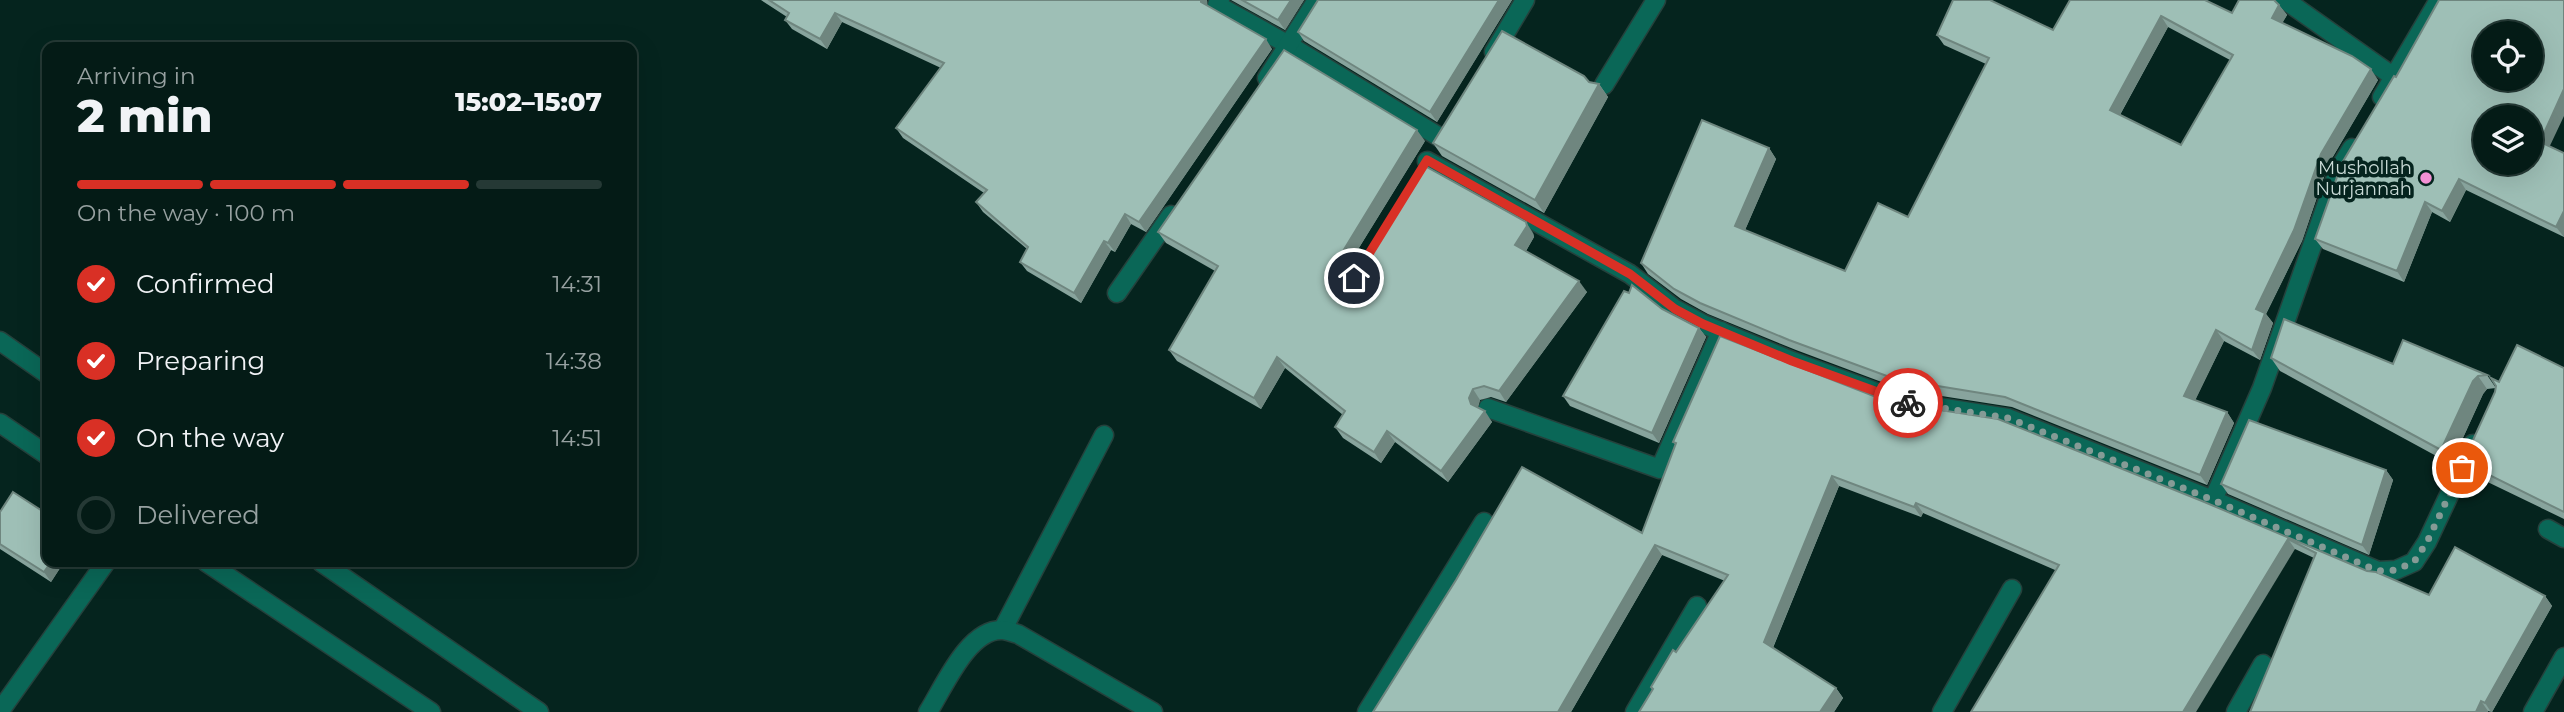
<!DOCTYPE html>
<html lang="en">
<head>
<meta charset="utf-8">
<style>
  body { margin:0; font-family:Montserrat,sans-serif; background:#122823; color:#f1f3f6; height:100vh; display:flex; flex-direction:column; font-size:26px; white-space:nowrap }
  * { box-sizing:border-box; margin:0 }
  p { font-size:23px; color:#97a1a1 }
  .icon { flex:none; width:38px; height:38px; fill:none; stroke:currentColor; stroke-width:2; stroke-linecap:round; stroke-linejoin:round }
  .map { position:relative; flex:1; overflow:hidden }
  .side { position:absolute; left:42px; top:42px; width:595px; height:525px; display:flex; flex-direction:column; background:#041b16; border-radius:14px; box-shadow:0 7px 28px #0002,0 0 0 2px #253935 }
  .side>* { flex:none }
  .fabs { position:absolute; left:2473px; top:21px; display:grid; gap:14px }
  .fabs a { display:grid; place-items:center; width:70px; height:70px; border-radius:50%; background:#041b16; box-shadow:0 7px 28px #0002,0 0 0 2px #253935; font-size:35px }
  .pin { position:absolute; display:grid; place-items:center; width:60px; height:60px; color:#fff; margin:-30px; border:4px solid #fff; border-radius:50%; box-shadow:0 2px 7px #0007 }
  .courier { position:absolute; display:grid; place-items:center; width:70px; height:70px; margin:-35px; border:5px solid #d93025; border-radius:50%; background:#fff; color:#222; box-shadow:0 2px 9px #0007 }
  .head em { font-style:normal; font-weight:800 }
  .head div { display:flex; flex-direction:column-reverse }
  .head { display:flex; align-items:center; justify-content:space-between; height:119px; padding:0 35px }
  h1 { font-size:46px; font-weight:800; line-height:52px }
  .bar { display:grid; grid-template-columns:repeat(4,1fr); gap:10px 7px; align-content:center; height:84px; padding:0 35px }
  .bar i { height:9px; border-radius:5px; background:#253935 }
  .bar .current { background:#d93025 }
  .bar p { grid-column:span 4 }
  ol { padding:0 35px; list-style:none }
  li { display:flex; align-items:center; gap:21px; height:77px }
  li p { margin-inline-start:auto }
  li .icon { padding:7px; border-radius:50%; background:#d93025; color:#fff; stroke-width:4 }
  li:last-child { color:#97a1a1 }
  li i { width:38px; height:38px; border:4px solid #253935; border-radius:50% }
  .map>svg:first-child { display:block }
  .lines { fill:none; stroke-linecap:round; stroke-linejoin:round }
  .lane-casing { stroke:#25413c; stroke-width:21 }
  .street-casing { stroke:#25413c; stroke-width:21 }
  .lane { stroke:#0a6757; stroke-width:18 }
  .street { stroke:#0a6757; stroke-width:18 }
  .wall { fill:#88a49d; fill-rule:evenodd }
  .shaded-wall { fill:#6f867f }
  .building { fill:#9ebfb6; stroke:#6f867f; stroke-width:2; fill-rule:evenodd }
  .done { stroke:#859b96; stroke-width:7; stroke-dasharray:0 12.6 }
  .route { stroke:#d93025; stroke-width:9 }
  .poi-dot { fill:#f391d5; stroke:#05241e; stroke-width:2.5 }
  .labels { text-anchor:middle; stroke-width:7; stroke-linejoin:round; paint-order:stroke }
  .poi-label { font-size:18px; fill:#cadbd7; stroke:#05241e; text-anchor:end }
</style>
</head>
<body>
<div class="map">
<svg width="2564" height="712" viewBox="0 0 2564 712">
  <rect width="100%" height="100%" fill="#05241e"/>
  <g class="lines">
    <defs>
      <path id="lane" d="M1003,629L1104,435"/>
      <g id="street">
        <path d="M1220,0L1217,5L1287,44L1441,138"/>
        <path d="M2285,0L2394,77"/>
        <path d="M1494,52L1525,0"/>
        <path d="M1267,78L1317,0"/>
        <path d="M1604,85L1656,0"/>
        <path d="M2382,97L2439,0"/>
        <path d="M1427,161L1630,274L1675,309L1703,324L1792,361L1900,401L2008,418L2213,500L2378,571L2396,570L2414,562L2427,542L2473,444"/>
        <path d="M1117,293L1171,215"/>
        <path d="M0,341L47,374"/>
        <path d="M1488,408L1660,469L1721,331"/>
        <path d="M0,423L47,455"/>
        <path d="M2213,500L2262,388L2339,169L2352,148"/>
        <path d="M2548,529L2564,538"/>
        <path d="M206,562L431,712"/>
        <path d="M321,562L539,712"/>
        <path d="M0,711L106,562"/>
        <path d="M928,712C944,687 968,629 1002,630C1007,630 1013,633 1018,634L1153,712"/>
        <path d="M1367,712L1484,522"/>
        <path d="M1635,712L1697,606"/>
        <path d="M1942,712L2012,589"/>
        <path d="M2236,712L2263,664"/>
        <path d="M2533,712L2564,657"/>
      </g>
    </defs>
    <use href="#lane" class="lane-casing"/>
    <use href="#street" class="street-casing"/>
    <use href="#lane" class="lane"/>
    <use href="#street" class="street"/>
  </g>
  <g class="wall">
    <path d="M761,0H1207V5L1272,49L1146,232L1131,224L1115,252L1111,250L1081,303L1027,271L1020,262L1027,249L983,212L976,202L984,193L903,138L896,128L941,68L842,22L827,49L792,29L785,20L787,17Z"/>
    <path d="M1231,0H1304L1285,30Z"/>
    <path d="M1512,0L1437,122L1304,41L1298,32Z"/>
    <path d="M2070,0L2232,13L2279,5L2287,15L2282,23L2378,80L2328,165L2302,241L2266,314L2273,323L2260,360L2224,341L2195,400L2227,412L2234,423L2207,485L2012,407L1903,390L1796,350L1708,314L1681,299L1648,274L1641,263L1769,148L1776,159L1745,230L1845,271L1908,217L1986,64L1944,45L1937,35L2053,30ZM2168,27L2230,60L2181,145L2120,115Z"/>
    <path d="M2396,77L2550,147L2564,237L2466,190L2450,222L2432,212L2404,282L2323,249L2315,239Z"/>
    <path d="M1589,82L1599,84L1608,97L1544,213L1442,156L1433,143Z"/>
    <path d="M1425,141L1344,272L1343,277L1347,278L1533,233L1534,237L1526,251L1587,292L1506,402L1491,397L1480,400L1478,407L1492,422L1448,482L1395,442L1381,463L1343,438L1335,427L1343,415L1285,368L1261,409L1177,361L1169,350L1215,271L1166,243L1158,232Z"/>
    <path d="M1662,309L1699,328L1706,337L1659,443L1570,406L1563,396Z"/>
    <path d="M2271,358L2393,364L2487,375L2496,388L2499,382L2564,368V519L2471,474L2463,462L2495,392L2496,388L2487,389L2483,394L2451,464L2280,371Z"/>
    <path d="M1889,402L1998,419L2367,571L2429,595L2545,596L2552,606L2492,712L2488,711V712H2250L2314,558L2295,549L2055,570L1923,513L1921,517L1839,486L1773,648L1836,688L1843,698L1834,712H1639L1652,690L1651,687L1725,581L1662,555L1571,712H1373L1642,533L1676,445L1673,442Z"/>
    <path d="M2386,470L2393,480L2369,555L2228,494L2221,484Z"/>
    <path d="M0,512L47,562H64L51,582L0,549Z"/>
  </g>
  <g class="shaded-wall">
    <path d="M1201,0H1207L1208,11L1201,2Z"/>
    <path d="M1291,0H1304L1285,30L1278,20Z"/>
    <path d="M1499,0H1512L1437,122L1430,112Z"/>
    <path d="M2279,5L2287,15L2279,29L2272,18Z"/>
    <path d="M835,13L842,22L827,49L820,39Z"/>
    <path d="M2161,16L2168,27L2117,120L2110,110Z"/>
    <path d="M1266,39L1272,49L1146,232L1139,222Z"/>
    <path d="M2371,69L2378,80L2328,165L2302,241L2266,314L2273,323L2260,360L2252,350L2256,309L2321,154Z"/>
    <path d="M1599,84L1608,97L1544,213L1535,200Z"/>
    <path d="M2564,89V116L2547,152L2540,142Z"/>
    <path d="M1417,130L1425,141L1344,272L1343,278L1340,276L1335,267L1337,261Z"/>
    <path d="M1769,148L1776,159L1742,237L1735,226Z"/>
    <path d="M2459,179L2466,190L2450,222L2442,211Z"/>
    <path d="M2425,202L2432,212L2404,282L2397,271Z"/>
    <path d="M2564,211V237L2556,227Z"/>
    <path d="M1125,214L1131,224L1115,252L1108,243Z"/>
    <path d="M1526,222L1533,233L1534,237L1523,256L1515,245Z"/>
    <path d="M1104,241L1111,250L1081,303L1074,293Z"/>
    <path d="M1579,281L1587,292L1506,402L1499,391Z"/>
    <path d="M1699,328L1706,337L1659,443L1652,433Z"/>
    <path d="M2216,330L2224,341L2192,407L2184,396Z"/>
    <path d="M1277,357L1285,368L1261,409L1254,398Z"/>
    <path d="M2478,376L2487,389L2483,394L2451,464L2441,450L2473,381Z"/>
    <path d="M1473,389L1480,400L1477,409L1471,404L1469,398Z"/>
    <path d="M1485,411L1492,422L1448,482L1441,471Z"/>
    <path d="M2227,412L2234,423L2207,485L2200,475Z"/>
    <path d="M1387,431L1395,442L1381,463L1374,452Z"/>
    <path d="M2386,470L2393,480L2369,555L2362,545Z"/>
    <path d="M1832,476L1839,486L1771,652L1764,642Z"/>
    <path d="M1916,503L1923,513L1921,517L1914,507Z"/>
    <path d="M2288,539L2295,549L2196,712H2183Z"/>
    <path d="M1655,545L1662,555L1571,712H1558Z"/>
    <path d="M51,562H64L51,582L44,572Z"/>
    <path d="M2545,596L2552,606L2492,712H2491L2485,703Z"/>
    <path d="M1836,688L1843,698L1834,712H1820Z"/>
    <path d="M2481,701L2488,711V712H2476Z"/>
  </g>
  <g class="building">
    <path d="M769,0H1201V2L1266,39L1139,222L1125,214L1108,243L1104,241L1074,293L1020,262L1028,247L976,202L987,190L896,128L944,63L835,13L820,39L785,20L789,13Z"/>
    <path d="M1242,0H1291L1278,20Z"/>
    <path d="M1318,0H1499L1430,112L1298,32Z"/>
    <path d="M1953,0H1990L2053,30L2070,0H2205L2232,13L2239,0H2274L2279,5L2272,18L2352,56L2371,69L2321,154L2294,230L2256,309L2265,313L2252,350L2216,330L2184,396L2227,412L2200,475L2005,397L1895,379L1789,340L1700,303L1674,289L1641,263L1702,120L1769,148L1735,226L1845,271L1878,203L1908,217L1989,58L1937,35ZM2161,16L2233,55L2181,145L2110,110Z"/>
    <path d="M2439,0H2564V89L2540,142L2564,153V211L2556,227L2459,179L2442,211L2425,202L2397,271L2315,239L2342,163L2394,76L2396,77ZM2485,33H2530V79H2485ZM2485,117H2530V163H2485Z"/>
    <path d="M1502,31L1584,76L1589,82L1599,84L1535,200L1433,143Z"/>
    <path d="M1284,50L1417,130L1337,261L1335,267L1340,276L1347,278L1356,273L1423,165L1526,222L1527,226L1515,245L1579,281L1499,391L1484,386L1473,389L1469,398L1471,404L1485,411L1441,471L1387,431L1374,452L1335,427L1345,411L1277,357L1254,398L1169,350L1218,266L1158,232Z"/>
    <path d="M1632,285L1662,309L1699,328L1652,433L1563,396L1624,291L1629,293Z"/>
    <path d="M2284,319L2393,364L2403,340L2487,375L2478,376L2473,381L2441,450L2271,358Z"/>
    <path d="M1720,336L1889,402L1998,419L2202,501L2367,571L2376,572L2429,595L2455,547L2545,596L2485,703L2481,701L2476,712H2250L2316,553L2288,539L2183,712H1971L2059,565L1916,503L1914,507L1832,476L1764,642L1836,688L1820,712H1639L1653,689L1651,687L1673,650L1676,652L1728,575L1655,545L1558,712H1373L1456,580L1522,467L1642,533L1676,443L1673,442Z"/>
    <path d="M2517,345L2564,368V512L2463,462L2495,392L2496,386L2491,378L2499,382Z"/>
    <path d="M2249,420L2386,470L2362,545L2221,484Z"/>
    <path d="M13,492L47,514V562H51L44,572L0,544V512Z"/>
  </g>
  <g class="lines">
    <path class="done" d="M1908,403L2008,418L2213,500L2378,571L2396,570L2414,562L2427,542L2462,468"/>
    <path class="route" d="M1354,278L1427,160L1630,274L1675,309L1703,324L1792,361L1908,403"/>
  </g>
  <circle class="poi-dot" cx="2426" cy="178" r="7"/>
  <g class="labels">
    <g class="poi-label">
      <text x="2412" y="174">Mushollah<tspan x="2412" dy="21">Nurjannah</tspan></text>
    </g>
  </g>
</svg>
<div class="fabs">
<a><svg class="icon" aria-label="locate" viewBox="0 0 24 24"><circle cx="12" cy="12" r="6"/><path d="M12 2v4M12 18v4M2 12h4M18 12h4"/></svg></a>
<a><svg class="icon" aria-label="layers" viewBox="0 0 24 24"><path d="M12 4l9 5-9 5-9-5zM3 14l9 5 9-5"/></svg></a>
</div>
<div class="pin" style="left:2462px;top:468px;background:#ea580c"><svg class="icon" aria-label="bag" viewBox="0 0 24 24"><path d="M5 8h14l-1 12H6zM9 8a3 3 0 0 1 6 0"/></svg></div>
<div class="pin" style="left:1354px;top:278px;background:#1f2937"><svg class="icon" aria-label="home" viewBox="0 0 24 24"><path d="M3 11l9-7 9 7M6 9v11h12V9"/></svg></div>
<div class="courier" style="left:1908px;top:403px"><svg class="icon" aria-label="bike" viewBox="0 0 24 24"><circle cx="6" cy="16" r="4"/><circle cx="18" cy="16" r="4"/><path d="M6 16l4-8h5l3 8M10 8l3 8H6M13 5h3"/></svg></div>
<section class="side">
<div class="head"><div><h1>2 min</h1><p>Arriving in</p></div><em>15:02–15:07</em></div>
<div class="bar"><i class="current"></i><i class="current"></i><i class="current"></i><i></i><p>On the way · 100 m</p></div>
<ol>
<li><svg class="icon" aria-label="check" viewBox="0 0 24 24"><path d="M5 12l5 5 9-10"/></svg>Confirmed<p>14:31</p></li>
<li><svg class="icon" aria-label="check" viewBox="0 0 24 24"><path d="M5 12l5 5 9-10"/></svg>Preparing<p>14:38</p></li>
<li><svg class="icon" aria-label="check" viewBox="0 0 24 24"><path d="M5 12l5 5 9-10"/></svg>On the way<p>14:51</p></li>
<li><i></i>Delivered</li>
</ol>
</section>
</div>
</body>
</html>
